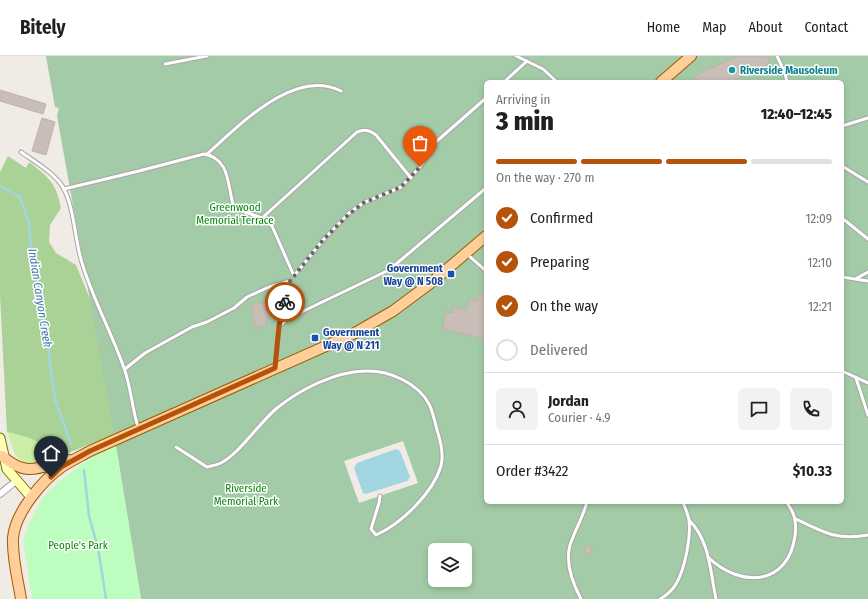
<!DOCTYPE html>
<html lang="en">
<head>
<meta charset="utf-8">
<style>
  body { margin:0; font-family:"Fira Sans Condensed",sans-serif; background:#f2f2f2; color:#202124; height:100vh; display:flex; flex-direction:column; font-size:15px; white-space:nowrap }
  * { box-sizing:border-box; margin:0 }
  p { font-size:13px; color:#757577 }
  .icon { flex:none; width:22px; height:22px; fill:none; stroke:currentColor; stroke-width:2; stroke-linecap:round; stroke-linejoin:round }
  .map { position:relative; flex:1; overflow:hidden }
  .drawer { position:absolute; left:484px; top:24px; width:360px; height:424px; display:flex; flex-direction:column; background:#fff; border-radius:6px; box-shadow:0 2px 6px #0003 }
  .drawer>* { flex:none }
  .controls { position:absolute; left:428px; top:487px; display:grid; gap:8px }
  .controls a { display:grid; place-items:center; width:44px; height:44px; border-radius:6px; background:#fff; box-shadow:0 2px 6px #0003; font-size:20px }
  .pin { position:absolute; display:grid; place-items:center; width:34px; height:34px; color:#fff; margin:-41px -17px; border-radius:50% 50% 50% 0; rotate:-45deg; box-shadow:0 0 4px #0007 }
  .pin .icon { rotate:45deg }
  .courier { position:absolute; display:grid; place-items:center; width:40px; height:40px; margin:-20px; border:3px solid #b45309; border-radius:50%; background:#fff; color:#222; box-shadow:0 1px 5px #0007 }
  .head em { font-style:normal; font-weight:800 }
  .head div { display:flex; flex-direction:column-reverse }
  .head { display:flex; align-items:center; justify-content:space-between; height:68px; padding:0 12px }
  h1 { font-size:26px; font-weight:800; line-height:30px }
  .bar { display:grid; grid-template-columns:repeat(4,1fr); gap:6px 4px; align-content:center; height:48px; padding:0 12px }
  .bar i { height:5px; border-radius:3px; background:#e0e0e0 }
  .bar .current { background:#b45309 }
  .bar p { grid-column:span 4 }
  .line { display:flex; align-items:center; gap:10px; padding:0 12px; border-top:1px solid #e0e0e0 }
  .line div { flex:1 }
  .round { display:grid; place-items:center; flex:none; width:42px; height:42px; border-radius:6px; background:#f2f2f2 }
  ol { padding:0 12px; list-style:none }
  li { display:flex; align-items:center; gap:12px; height:44px }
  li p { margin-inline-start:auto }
  li .icon { padding:4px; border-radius:50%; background:#b45309; color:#fff; stroke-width:4 }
  li:last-child { color:#757577 }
  li i { width:22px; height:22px; border:2px solid #e0e0e0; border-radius:50% }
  header { display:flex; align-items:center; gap:24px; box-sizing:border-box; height:56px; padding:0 20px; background:#fff; border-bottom:1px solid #e0e0e0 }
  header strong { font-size:19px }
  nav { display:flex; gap:22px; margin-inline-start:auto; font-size:14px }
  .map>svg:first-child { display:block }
  .grass { fill:#cdeea6 }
  .forest { fill:#abd296 }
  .cemetery { fill:#a3cba7; fill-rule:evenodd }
  .park { fill:#befdc0 }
  .water { fill:#a1d6e1 }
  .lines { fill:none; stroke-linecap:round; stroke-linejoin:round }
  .stream { stroke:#a1d6e1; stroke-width:2.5 }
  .building { fill:#c8bdb7; stroke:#c3b1a5 }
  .lane-casing { stroke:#a6a6a6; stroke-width:5 }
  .street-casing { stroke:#a6a6a6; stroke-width:8 }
  .secondary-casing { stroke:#757b00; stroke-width:11 }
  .primary-casing { stroke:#995e00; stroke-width:12 }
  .lane { stroke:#fff; stroke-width:3 }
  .street { stroke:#fff; stroke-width:6 }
  .secondary { stroke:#fefeb4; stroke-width:9 }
  .primary { stroke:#ffce9a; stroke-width:10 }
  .done { stroke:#686664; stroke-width:4; stroke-dasharray:0 7.2 }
  .route { stroke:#b45309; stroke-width:5 }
  .culture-dot { fill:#0f9aa8; stroke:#fff; stroke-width:1.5 }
  .transit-dot { fill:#1a4fb4; stroke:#fff; stroke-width:1.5 }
  .labels { text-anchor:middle; stroke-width:3; stroke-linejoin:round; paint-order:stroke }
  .culture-label { font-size:11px; font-weight:bold; fill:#0d838f; stroke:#fff; text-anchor:start }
  .park-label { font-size:11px; fill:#048607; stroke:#fff }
  .transit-label { font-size:11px; font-weight:bold; fill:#164399; stroke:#fff; text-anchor:end }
  .water-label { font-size:12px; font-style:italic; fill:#3f78a6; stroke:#fff }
</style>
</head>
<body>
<header>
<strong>Bitely</strong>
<nav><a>Home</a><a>Map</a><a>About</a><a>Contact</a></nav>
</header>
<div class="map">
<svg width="868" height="543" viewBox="0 0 868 543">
  <rect width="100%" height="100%" fill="#f0ebe4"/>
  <path class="grass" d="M7,376C31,382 39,383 56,402L41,408L24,407L15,399Z"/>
  <path class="forest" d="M8,100L26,112L29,106C49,122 56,126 61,152L50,169L49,186L56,197L76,209L123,323L132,371L56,402C39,383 31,382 7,376L0,239V116Z"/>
  <path class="cemetery" d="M46,0H868V543H141L115,384L57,60L59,52L55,51ZM486,26H842V446H486ZM403,385L418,427L359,447L344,405ZM435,494H465V524H435Z"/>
  <path class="park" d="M115,384L141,543H32L23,484L31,463L44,440L66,420Z"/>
  <path class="water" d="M396,393L400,395L410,421L407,425L366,438L363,437L354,412L357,407Z"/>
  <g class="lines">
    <g class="stream">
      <path d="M0,130L20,141L29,167L32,203L41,238L55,344L71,388"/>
      <path d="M84,414L89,460L98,492L106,543"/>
    </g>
  </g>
  <g class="building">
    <path d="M737,0H767L770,7L730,26H698L694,20Z"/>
    <path d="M0,34L46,48L43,58L0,45Z"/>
    <path d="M42,62L55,66L46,99L32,95Z"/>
    <path d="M479,236L486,238V283L442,273L446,256L452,257L454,251L466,254L469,243L477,245Z"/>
    <path d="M267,246L270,262L266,263L267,269L255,272L251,249Z"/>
    <path d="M586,490H592L591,498L585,497Z"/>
  </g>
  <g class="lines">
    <defs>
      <g id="lane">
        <path d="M516,0L543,13L557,26"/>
        <path d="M777,0L785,17L787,26"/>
        <path d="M165,8L207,0"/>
        <path d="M504,26L527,5"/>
        <path d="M842,70L868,62"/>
        <path d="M21,96C35,106 56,118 64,133C75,154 75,188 83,210C94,245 112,278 124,312C131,331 132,352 138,371"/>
        <path d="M207,98C239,70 294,11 341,35"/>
        <path d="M842,110L868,126"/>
        <path d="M64,133L135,116L204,98C231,103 227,130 234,152L262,162L272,170L294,220"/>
        <path d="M262,162L357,76C365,73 369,74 376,79L411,122"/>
        <path d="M842,162L868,183"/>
        <path d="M467,198L486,215"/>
        <path d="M294,220L323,184L349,157L363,147L401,131L420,111L437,85L486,42"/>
        <path d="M842,221L868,225"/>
        <path d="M857,222L868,216"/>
        <path d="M279,270L291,261L389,214L486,132"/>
        <path d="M125,313L145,297L192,271L207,266L234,252L247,241L269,231L290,225L279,270L275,310"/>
        <path d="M842,315L868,327"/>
        <path d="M856,322L868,359"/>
        <path d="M176,391L207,411C211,410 217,409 221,407C240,397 259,367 277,352C301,333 334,316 365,315C389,314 418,327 429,348C433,356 435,366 437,374C441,386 444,398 441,410C433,437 401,468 376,479L371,473L379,447L380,440"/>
        <path d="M796,463C822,476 838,485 868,479"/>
        <path d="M689,464C710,485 710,515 716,543"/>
        <path d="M709,502C741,532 788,530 795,480C797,467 795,456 786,446"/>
        <path d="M581,543C573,528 565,507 570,489C575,474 583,461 587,446"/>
        <path d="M660,543C667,539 672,535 676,528C685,513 691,481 689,464C688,458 685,452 683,446"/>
      </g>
      <path id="street" d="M0,438L16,425"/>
      <path id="secondary" d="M0,382L7,413L31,441"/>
      <g id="primary">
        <path d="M661,26L691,0"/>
        <path d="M2,400C29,423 40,410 69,404"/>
        <path d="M21,543C18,524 12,502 13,482C15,457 42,424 63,410C71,405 81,400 90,395L353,278L393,255L432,226L486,180"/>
      </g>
    </defs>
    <use href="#lane" class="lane-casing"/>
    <use href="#street" class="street-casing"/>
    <use href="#secondary" class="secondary-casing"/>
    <use href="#primary" class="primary-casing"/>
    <use href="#lane" class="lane"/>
    <use href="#street" class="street"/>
    <use href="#secondary" class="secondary"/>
    <use href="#primary" class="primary"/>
  </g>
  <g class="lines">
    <path class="done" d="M285,246L290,225L323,184L349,158L363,147L401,131L420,111"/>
    <path class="route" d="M51,421L61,411L90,395L275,312L279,270L285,246"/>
  </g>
  <circle class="culture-dot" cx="732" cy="14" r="4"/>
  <g class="transit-dot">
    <rect x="447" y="214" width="8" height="8" rx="2"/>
    <rect x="311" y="278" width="8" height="8" rx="2"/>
  </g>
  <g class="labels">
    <g class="culture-label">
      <text x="740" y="18">Riverside Mausoleum</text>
    </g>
    <g class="park-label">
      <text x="235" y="155">Greenwood<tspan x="235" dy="13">Memorial Terrace</tspan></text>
      <text x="246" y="436">Riverside<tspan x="246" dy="13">Memorial Park</tspan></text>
      <text x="78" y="493">People's Park</text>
    </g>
    <g class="transit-label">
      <text x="443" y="216">Government<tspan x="443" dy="13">Way @ N 508</tspan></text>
      <text x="323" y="280" text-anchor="start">Government<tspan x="323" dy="13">Way @ N 211</tspan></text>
    </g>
    <g class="water-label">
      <text transform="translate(40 242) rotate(81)" y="4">Indian Canyon Creek</text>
    </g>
  </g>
</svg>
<div class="controls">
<a><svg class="icon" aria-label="layers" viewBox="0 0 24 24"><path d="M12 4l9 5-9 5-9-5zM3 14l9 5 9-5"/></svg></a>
</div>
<div class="pin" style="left:420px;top:111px;background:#ea580c"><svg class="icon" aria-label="bag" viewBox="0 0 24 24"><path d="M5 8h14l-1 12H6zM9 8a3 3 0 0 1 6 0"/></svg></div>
<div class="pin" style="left:51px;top:421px;background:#1f2937"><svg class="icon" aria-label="home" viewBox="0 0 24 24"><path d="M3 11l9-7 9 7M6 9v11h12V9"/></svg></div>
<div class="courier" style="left:285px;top:246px"><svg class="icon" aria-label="bike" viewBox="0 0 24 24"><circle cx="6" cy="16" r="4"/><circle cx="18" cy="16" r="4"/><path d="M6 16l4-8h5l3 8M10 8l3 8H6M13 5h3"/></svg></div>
<section class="drawer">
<div class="head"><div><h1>3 min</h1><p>Arriving in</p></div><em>12:40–12:45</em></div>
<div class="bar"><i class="current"></i><i class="current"></i><i class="current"></i><i></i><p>On the way · 270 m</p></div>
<ol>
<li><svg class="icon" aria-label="check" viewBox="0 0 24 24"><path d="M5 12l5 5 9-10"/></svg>Confirmed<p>12:09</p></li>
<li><svg class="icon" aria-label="check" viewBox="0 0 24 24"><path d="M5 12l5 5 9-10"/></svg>Preparing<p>12:10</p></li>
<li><svg class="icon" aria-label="check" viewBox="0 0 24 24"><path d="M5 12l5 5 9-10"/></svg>On the way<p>12:21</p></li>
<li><i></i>Delivered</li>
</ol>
<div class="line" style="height:72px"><a class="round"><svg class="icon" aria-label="person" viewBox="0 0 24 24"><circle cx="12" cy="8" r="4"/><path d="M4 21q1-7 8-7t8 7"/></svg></a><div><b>Jordan</b><p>Courier · 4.9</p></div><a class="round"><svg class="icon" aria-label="chat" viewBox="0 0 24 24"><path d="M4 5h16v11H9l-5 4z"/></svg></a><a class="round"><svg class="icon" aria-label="phone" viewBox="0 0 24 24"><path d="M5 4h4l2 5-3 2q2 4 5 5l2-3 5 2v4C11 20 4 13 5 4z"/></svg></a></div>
<div class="line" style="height:52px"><div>Order #3422</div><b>$10.33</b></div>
</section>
</div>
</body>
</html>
